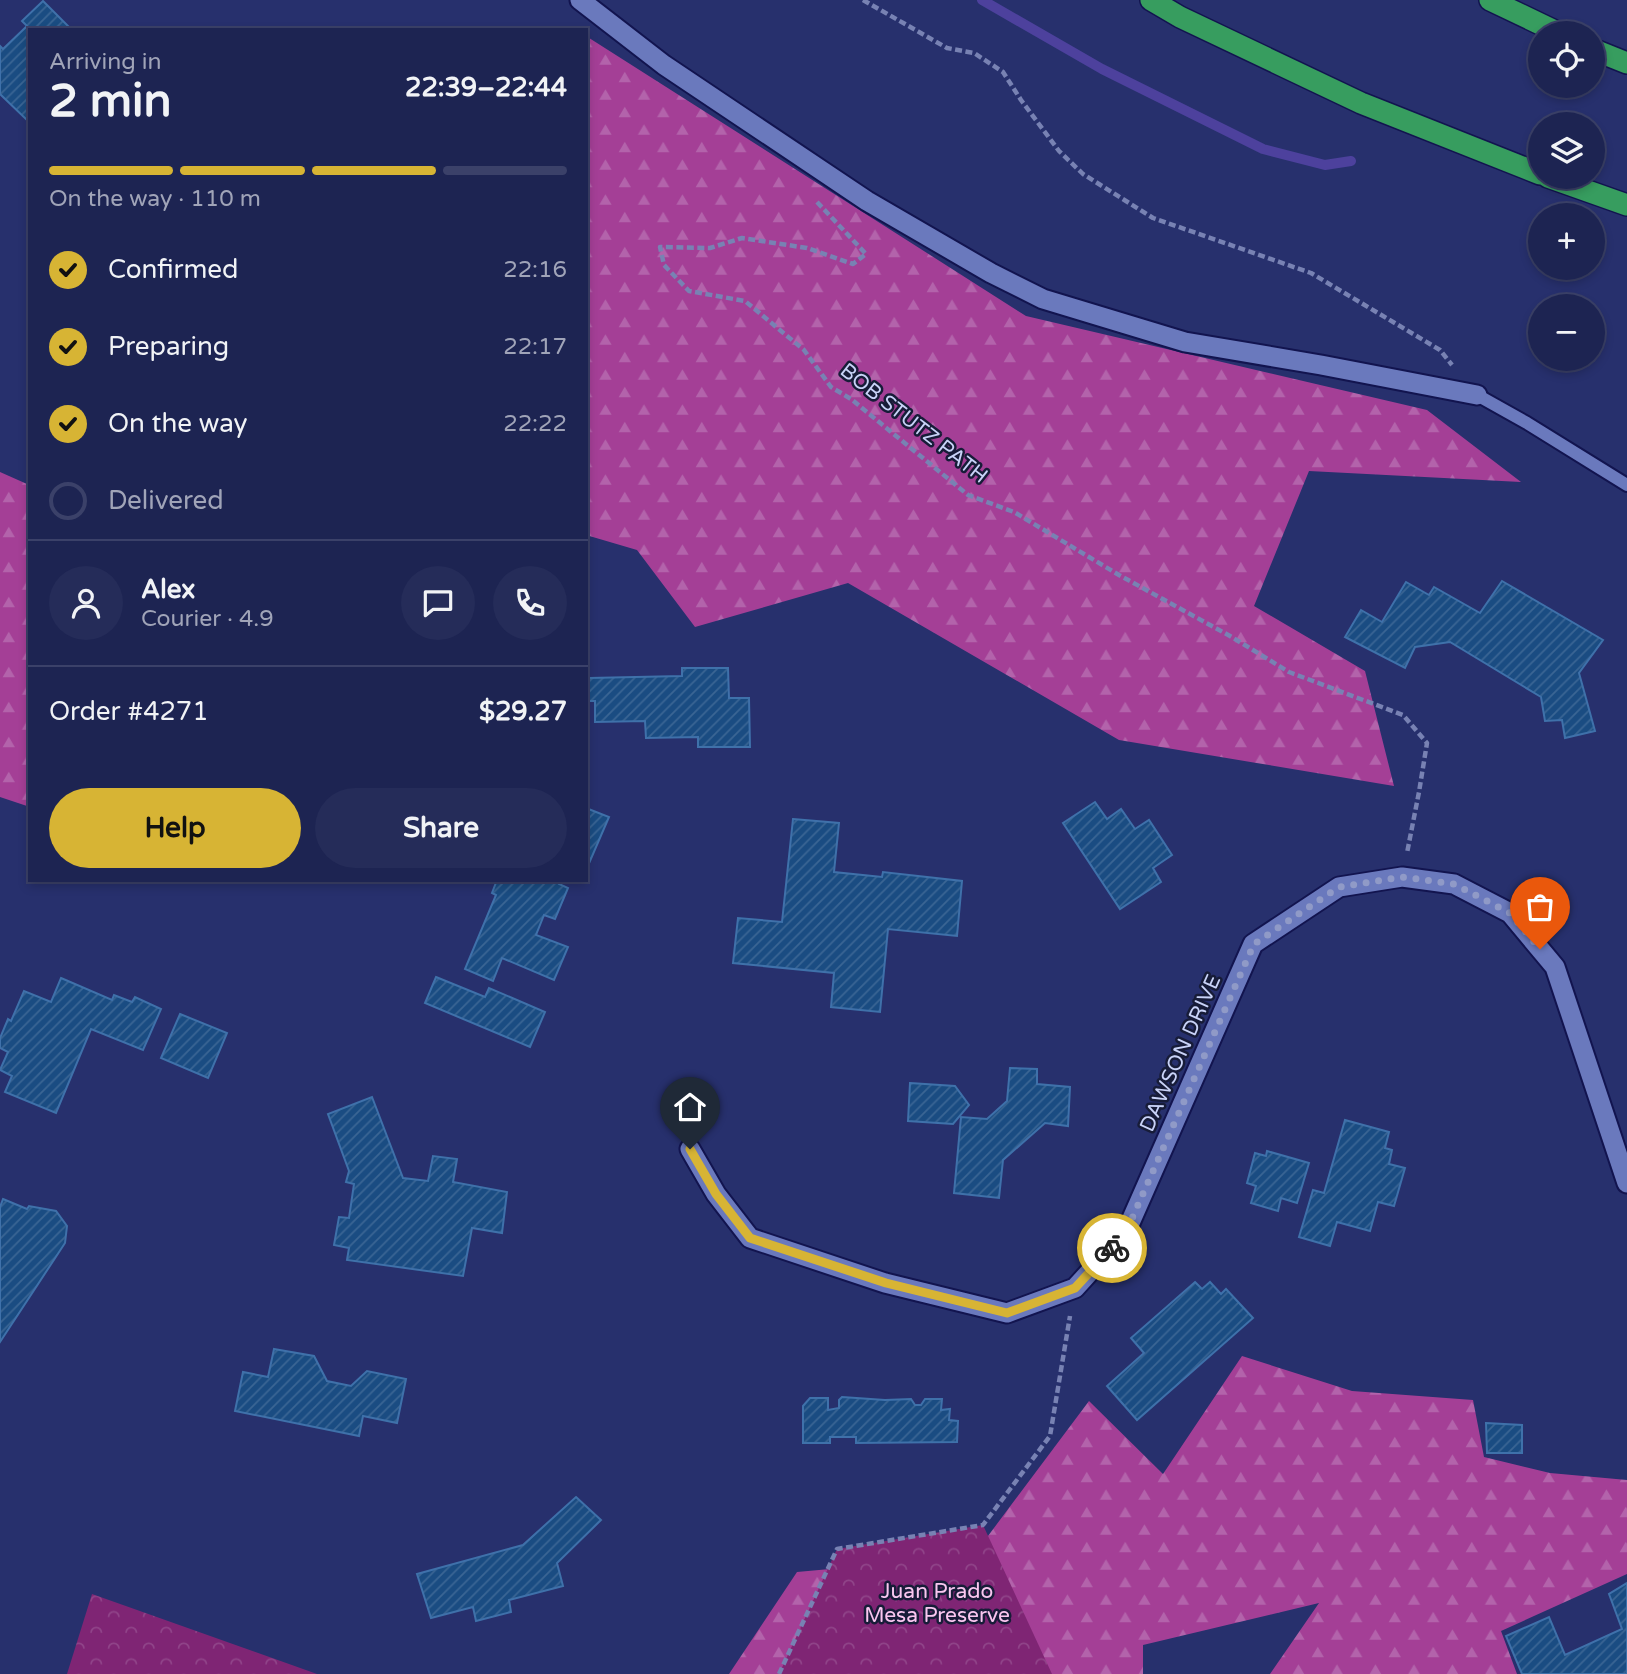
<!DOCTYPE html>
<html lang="en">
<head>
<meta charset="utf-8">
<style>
  body { margin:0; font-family:"Varela Round",sans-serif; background:#252c59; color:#f1f3f6; height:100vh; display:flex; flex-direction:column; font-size:26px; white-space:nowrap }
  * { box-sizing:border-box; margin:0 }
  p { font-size:23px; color:#a0a4b8 }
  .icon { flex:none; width:38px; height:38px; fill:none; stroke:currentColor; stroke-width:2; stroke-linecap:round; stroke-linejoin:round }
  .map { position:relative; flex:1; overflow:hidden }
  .side { position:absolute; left:28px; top:28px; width:560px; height:854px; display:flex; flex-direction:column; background:#1d2452; border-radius:0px; box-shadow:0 4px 10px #0003,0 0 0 2px #3b4169 }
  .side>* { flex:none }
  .controls { position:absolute; left:1528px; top:21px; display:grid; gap:14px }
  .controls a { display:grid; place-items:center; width:77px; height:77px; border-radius:50%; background:#1d2452; box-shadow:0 4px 10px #0003,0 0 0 2px #3b4169; font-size:35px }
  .pin { position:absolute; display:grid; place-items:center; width:60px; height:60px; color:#fff; margin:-72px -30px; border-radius:50% 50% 50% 0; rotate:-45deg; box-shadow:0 0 7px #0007 }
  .pin .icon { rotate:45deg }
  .courier { position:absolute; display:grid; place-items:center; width:70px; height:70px; margin:-35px; border:5px solid #d7b434; border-radius:50%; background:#fff; color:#222; box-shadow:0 2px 9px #0007 }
  .headline em { font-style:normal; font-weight:800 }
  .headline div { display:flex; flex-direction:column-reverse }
  .headline { display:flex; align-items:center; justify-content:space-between; height:119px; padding:0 21px }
  h1 { font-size:46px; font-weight:800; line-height:52px }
  .bar { display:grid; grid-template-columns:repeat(4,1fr); gap:10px 7px; align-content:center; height:84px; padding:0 21px }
  .bar i { height:9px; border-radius:5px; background:#3b4169 }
  .bar .selected { background:#d7b434 }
  .bar p { grid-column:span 4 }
  .line { display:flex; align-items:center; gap:18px; padding:0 21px; border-top:2px solid #3b4169 }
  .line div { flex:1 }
  .round { display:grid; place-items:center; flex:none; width:74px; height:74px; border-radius:37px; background:#252c59 }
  ol { padding:0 21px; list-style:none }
  li { display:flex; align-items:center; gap:21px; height:77px }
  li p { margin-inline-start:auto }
  li .icon { padding:7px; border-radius:50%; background:#d7b434; color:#111; stroke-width:4 }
  li:last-child { color:#a0a4b8 }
  li i { width:38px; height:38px; border:4px solid #3b4169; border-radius:50% }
  .cta { display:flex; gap:14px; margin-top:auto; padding:14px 21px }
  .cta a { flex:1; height:80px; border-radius:42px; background:#d7b434; color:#111; font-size:28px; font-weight:800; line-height:80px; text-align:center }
  .cta a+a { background:#252c59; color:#f1f3f6 }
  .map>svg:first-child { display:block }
  .forest { fill:url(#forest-firs) }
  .park { fill:url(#park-crowns) }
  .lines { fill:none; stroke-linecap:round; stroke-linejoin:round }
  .stream { stroke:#4d419d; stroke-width:10 }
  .building { fill:url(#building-hatch); stroke:#3f71aa; stroke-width:2 }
  .service-casing { stroke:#12144f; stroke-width:16 }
  .minor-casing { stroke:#12144f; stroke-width:23 }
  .motorway-casing { stroke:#12144f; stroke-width:24 }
  .path { stroke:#7882b3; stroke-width:4.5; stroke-dasharray:7 3.5; stroke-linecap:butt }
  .service { stroke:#6a79bd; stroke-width:12 }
  .minor { stroke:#6a79bd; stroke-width:19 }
  .motorway { stroke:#379d5f; stroke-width:21 }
  .done { stroke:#909ac7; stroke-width:7; stroke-dasharray:0 12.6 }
  .route { stroke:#d7b434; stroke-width:9 }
  .labels { text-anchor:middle; stroke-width:5; stroke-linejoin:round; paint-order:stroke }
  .street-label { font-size:21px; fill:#c9d3f8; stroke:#171c38 }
  .park-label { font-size:21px; fill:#fac6f0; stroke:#171c38 }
</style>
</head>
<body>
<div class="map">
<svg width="1627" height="1674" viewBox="0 0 1627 1674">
  <defs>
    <pattern id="forest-firs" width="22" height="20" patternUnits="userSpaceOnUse" patternTransform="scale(1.75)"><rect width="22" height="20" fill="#a43f96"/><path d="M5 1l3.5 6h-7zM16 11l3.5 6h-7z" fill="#b363ab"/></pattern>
    <pattern id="park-crowns" width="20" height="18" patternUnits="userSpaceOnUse" patternTransform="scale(1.75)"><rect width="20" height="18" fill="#7f2574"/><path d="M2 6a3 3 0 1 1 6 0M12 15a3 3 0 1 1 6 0" fill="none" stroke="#904489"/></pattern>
    <pattern id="building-hatch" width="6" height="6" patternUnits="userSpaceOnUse" patternTransform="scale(1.75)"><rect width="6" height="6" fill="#1a4c82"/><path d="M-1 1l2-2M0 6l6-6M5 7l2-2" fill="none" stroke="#3a6594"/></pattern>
  </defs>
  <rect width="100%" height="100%" fill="#27306d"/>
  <g class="forest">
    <path d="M586,36L1026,316L1427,410L1521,482L1309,471L1254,606L1365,671L1394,786L1119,740L848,583L695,627L637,550L586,535Z"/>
    <path d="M0,472L27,484L30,482V807L0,797Z"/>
    <path d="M1242,1356L1352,1391L1473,1400L1484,1457L1550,1473L1627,1480V1574L1501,1631L1517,1674H1270L1319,1603L1143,1645V1674H729L797,1572L973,1556L1089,1401L1163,1474Z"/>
  </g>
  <g class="park">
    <path d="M983,1525L1052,1674H779L837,1549Z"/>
    <path d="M92,1594L317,1674H67Z"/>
  </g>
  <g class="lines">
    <path class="stream" d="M982,0L1102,69L1263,149L1325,165L1351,161"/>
  </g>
  <g class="building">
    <path d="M43,1L72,30H30V123L0,94V46L3,49L27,26L22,21Z"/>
    <path d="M1502,581L1603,640L1579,673L1595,731L1565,738L1562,720L1545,721L1541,697L1450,642L1415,647L1405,668L1345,637L1361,610L1382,622L1406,582L1429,595L1434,587L1480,613Z"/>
    <path d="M586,660H589V678L682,676V668H728L729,698H749L750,747H698V737L646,738L645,721L595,722V701H586Z"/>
    <path d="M1095,802L1107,819L1121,809L1135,829L1149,820L1172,855L1153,868L1161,882L1120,909L1063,823Z"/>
    <path d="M586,808L609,817L587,868L586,867Z"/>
    <path d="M793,819L839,823L834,872L882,877L883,872L962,881L957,936L888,929L880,1012L831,1007L834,973L733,963L738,918L782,922Z"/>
    <path d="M497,880H560L559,884L568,888L555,919L544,915L536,935L568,947L554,980L502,958L493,981L465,969L496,895L492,893Z"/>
    <path d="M436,977L485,997L489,988L545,1012L530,1047L425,1003Z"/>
    <path d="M61,978L112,1000L114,995L132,1002L135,997L161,1009L143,1050L91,1029L56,1113L5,1092L12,1076L0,1070L8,1052L0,1048V1038L8,1019L11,1021L24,991L51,1002Z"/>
    <path d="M180,1014L227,1033L208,1078L161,1058Z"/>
    <path d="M1010,1068L1037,1069V1084L1070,1087L1068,1126L1045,1123L1003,1160L999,1198L954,1193L961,1117L987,1119L1007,1101Z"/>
    <path d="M910,1083L955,1086L969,1105L953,1124L908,1121Z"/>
    <path d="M372,1097L403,1178L428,1181L433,1156L457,1159L453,1182L507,1192L502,1233L472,1228L463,1276L347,1260L349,1248L334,1245L339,1217L349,1218L354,1184L346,1182L349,1171L328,1114Z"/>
    <path d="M1345,1120L1389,1132L1385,1148L1392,1150L1389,1164L1405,1168L1394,1206L1378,1202L1370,1231L1337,1222L1330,1246L1299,1237L1313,1190L1324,1193Z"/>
    <path d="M1267,1151L1309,1163L1297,1203L1281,1198L1278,1211L1251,1203L1256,1186L1247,1183L1255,1153L1266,1156Z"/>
    <path d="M3,1199L27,1209L29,1206L56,1211L67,1226L65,1243L0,1342V1207Z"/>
    <path d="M1195,1282L1202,1289L1210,1282L1221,1294L1226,1289L1253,1318L1137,1420L1107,1386L1144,1353L1131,1338Z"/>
    <path d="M274,1349L314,1356L327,1381L351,1386L367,1371L406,1379L397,1423L363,1416L359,1436L235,1411L243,1372L268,1377Z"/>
    <path d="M842,1397L885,1400L911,1399L915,1405H921L925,1399H942L941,1410L950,1409L949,1420L958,1421L957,1442L856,1443V1437H830V1443H803V1406L810,1398H828V1410L839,1408V1400Z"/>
    <path d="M1486,1423L1522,1425V1453H1487Z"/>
    <path d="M576,1497L601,1520L557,1563L563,1586L509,1600L511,1612L476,1621L473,1607L431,1618L417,1574L523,1545Z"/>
    <path d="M1627,1583V1674H1522L1506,1636L1549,1617L1565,1655L1622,1629L1609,1594Z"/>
  </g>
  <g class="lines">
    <defs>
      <path id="service" d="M1477,395L1527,423L1627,485"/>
      <g id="minor">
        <path d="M580,0L664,65L867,201L991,273L1043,299L1185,342L1321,365L1477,395"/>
        <path d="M690,1149L716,1194L750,1238L885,1283L1007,1313L1075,1288L1126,1232L1253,944L1339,887L1402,877L1454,884L1510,913L1555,967L1627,1183"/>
      </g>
      <g id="motorway">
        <path d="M1151,0L1180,17L1361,103L1540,174"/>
        <path d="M1490,0L1559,33"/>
        <path d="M1592,49L1627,63"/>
        <path d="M1548,177L1627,205"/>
      </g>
    </defs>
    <use href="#service" class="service-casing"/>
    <use href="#minor" class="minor-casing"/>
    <use href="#motorway" class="motorway-casing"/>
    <g class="path">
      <path d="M863,0L947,48L974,53L1003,72L1021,100L1059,151L1083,174L1153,218L1311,273L1440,350L1452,365"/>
      <path d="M817,202L866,254L853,264L807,248L742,238L710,248L660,247L664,265L689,291L745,301L804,350L831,387L851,399L968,495L1014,512L1119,575L1230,636L1289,672L1403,715L1427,743L1419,792L1407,853"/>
      <path d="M779,1674L837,1549L983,1525L1050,1436L1070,1316"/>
    </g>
    <use href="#service" class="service"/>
    <use href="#minor" class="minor"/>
    <use href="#motorway" class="motorway"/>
  </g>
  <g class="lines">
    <path class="done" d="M1112,1248L1126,1232L1254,944L1339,887L1402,877L1454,884L1510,913L1540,949"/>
    <path class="route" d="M690,1149L716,1194L750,1238L886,1283L1007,1313L1075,1288L1112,1248"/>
  </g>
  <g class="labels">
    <g class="street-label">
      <text transform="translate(914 423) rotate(38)" y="7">BOB STUTZ PATH</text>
      <text transform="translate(1180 1053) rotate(-66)" y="7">DAWSON DRIVE</text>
    </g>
    <g class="park-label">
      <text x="937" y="1598">Juan Prado<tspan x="937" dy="24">Mesa Preserve</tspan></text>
    </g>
  </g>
</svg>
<div class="controls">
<a><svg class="icon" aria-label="locate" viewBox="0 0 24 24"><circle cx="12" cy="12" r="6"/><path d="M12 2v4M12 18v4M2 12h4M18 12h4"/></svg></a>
<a><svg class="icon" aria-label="layers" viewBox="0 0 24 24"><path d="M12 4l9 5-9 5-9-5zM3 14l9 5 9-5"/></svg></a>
<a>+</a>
<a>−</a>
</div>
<div class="pin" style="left:1540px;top:949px;background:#ea580c"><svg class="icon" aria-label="bag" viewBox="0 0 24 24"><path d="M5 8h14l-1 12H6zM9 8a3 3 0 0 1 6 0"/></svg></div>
<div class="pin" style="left:690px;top:1149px;background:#1f2937"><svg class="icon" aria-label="home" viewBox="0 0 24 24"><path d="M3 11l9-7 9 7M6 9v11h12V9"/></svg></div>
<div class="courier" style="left:1112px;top:1248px"><svg class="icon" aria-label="bike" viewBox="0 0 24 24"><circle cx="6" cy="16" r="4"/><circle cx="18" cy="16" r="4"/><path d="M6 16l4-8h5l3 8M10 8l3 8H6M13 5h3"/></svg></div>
<section class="side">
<div class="headline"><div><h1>2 min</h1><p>Arriving in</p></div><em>22:39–22:44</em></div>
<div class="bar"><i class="selected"></i><i class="selected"></i><i class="selected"></i><i></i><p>On the way · 110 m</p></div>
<ol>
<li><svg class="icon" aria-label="check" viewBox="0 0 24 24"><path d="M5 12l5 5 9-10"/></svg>Confirmed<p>22:16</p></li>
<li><svg class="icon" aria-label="check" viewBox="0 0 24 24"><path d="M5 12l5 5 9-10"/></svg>Preparing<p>22:17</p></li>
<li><svg class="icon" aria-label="check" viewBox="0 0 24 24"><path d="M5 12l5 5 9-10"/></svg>On the way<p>22:22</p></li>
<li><i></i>Delivered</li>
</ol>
<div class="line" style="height:126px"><a class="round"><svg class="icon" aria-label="person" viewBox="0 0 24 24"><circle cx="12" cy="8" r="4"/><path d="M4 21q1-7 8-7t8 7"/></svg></a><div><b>Alex</b><p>Courier · 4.9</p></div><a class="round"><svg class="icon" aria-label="chat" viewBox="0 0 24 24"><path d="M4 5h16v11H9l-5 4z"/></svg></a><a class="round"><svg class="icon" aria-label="phone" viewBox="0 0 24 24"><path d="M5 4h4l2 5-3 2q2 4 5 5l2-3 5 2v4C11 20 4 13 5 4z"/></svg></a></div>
<div class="line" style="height:91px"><div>Order #4271</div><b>$29.27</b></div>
<div class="cta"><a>Help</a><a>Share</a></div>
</section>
</div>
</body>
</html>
